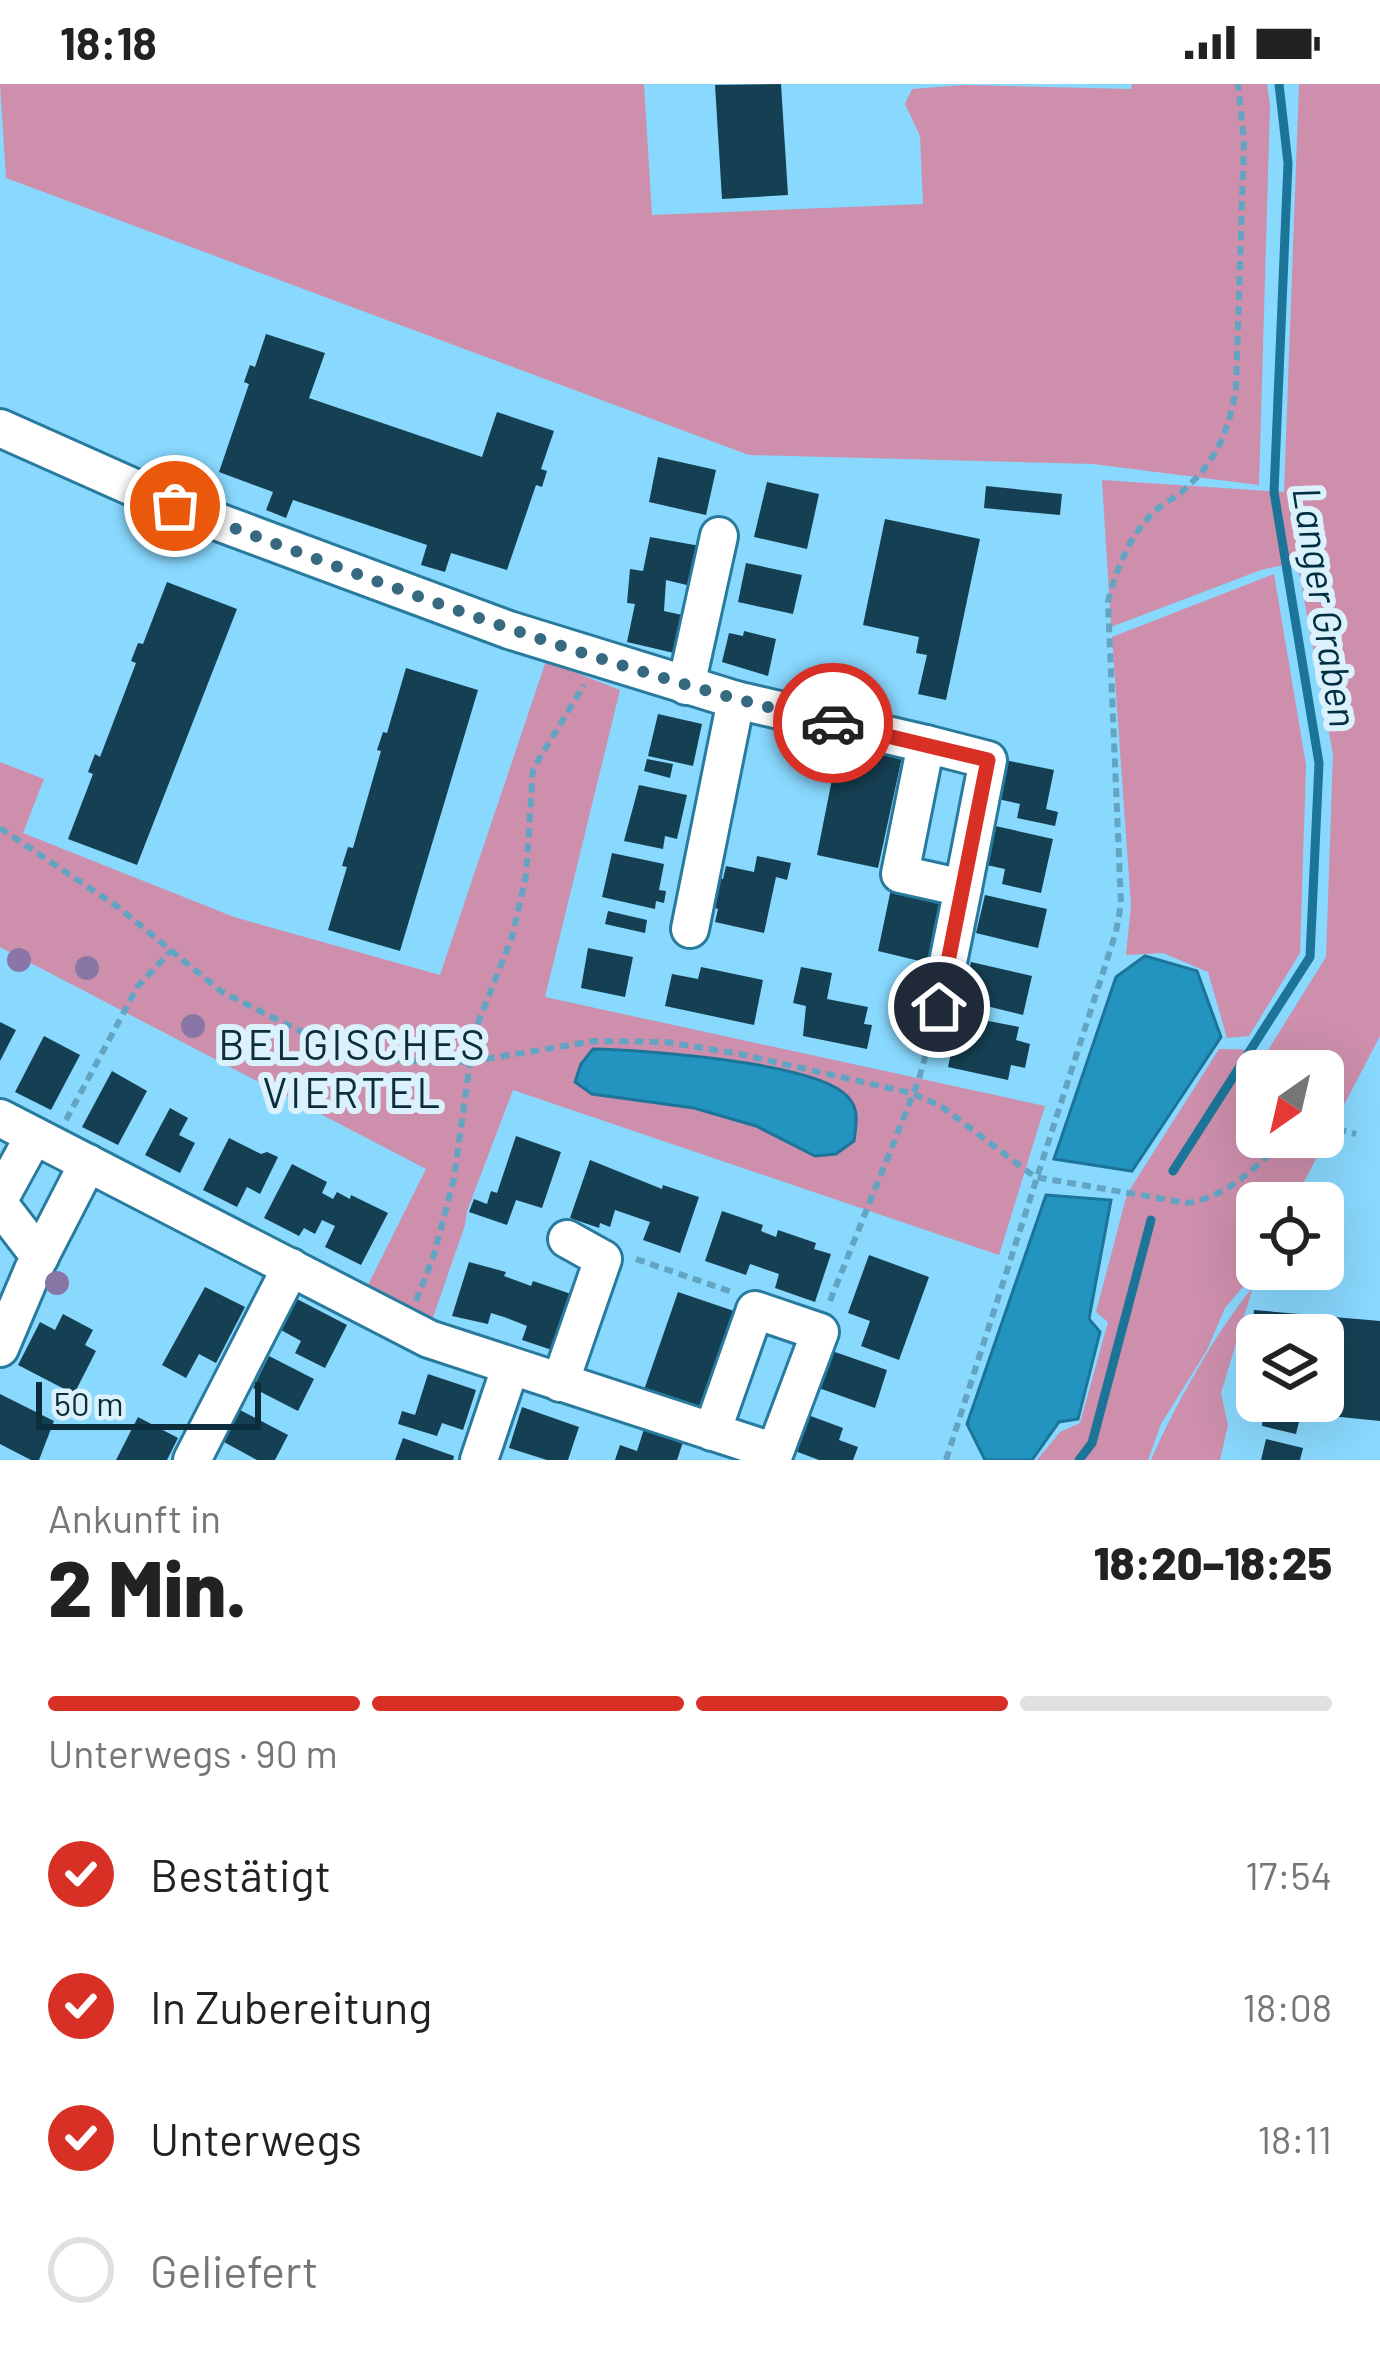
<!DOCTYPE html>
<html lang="de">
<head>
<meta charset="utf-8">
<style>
  body { margin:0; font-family:Barlow,sans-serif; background:#f6f6f6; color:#222; height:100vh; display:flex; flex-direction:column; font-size:45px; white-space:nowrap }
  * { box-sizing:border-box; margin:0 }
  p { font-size:39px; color:#767676 }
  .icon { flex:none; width:66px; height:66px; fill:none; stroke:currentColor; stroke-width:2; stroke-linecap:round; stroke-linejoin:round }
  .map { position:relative; height:1376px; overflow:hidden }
  .sheet { display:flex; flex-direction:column; background:#fff; flex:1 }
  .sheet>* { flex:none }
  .needle { width:78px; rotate:214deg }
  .controls { position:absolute; left:1236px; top:966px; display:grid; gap:24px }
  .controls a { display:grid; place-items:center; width:108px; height:108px; border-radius:18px; background:#fff; box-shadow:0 12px 48px #0002; font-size:60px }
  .scale { position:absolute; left:36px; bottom:30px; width:225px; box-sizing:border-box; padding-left:12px; border:6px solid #0b2d3c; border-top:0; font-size:33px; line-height:42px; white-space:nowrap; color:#0b2d3c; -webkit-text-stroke:9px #dbf1fc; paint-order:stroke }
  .pin { position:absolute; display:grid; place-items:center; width:102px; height:102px; color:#fff; margin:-51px; border:6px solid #fff; border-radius:50%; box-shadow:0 3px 12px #0007 }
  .courier { position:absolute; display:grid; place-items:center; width:120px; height:120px; margin:-60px; border:9px solid #d93025; border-radius:50%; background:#fff; color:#222; box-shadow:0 3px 15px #0007 }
  .head em { font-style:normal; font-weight:800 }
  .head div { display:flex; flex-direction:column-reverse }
  .head { display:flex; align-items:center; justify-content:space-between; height:204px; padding:0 48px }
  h1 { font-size:78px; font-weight:800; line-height:90px }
  .bar { display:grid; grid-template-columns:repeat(4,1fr); gap:18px 12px; align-content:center; height:144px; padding:0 48px }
  .bar i { height:15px; border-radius:9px; background:#e0e0e0 }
  .bar .on { background:#d93025 }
  .bar p { grid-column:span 4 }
  ol { padding:0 48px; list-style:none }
  li { display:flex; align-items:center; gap:36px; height:132px }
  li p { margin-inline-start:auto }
  li .icon { padding:12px; border-radius:50%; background:#d93025; color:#fff; stroke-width:4 }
  li:last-child { color:#767676 }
  li i { width:66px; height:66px; border:6px solid #e0e0e0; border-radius:50% }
  .status { display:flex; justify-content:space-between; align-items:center; height:84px; padding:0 60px; background:#fff; direction:ltr }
  .status svg { height:33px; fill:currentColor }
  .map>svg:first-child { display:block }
  .green { fill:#cd8fac; fill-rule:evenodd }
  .water { fill:#2394c0; stroke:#1c7598; stroke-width:3 }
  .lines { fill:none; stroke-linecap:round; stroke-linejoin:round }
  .stream { stroke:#1c7598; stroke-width:9 }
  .building { fill:#154053; fill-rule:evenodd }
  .street-casing { stroke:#297b9e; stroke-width:42 }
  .path { stroke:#63a4c3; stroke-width:6; stroke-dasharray:9 6; stroke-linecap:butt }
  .street { stroke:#fff; stroke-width:36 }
  .tree { fill:#8a76a6 }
  .done { stroke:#376980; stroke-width:12; stroke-dasharray:0 21.6 }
  .route { stroke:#d93025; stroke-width:15 }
  .labels { text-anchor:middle; stroke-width:12; stroke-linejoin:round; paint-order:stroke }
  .water-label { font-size:39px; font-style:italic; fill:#002f42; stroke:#dbf1fc }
  .quarter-label { font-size:42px; letter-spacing:3px; fill:#0b2d3c; stroke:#dbf1fc }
</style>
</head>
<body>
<div class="status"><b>18:18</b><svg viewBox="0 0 49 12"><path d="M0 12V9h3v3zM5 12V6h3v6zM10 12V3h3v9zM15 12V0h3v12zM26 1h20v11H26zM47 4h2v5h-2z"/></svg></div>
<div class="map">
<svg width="1380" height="1376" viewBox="0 0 1380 1376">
  <rect width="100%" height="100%" fill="#89d8fe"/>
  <g class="green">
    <path d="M0,0H644L652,131L923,120L920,52L905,20L912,5L965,1L1131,5L1132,0H1267L1270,22L1259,401L1093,380L749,371L6,94Z"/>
    <path d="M1299,0H1380V952L1293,1119H1257L1258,1185L1225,1224L1207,1266L1161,1340L1148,1376H1037L1060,1348L1080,1339L1108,1238L1096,1228L1127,1110L1219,965L1268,966L1326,873L1333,670L1297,478L1261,486L1111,543L1102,396L1284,408ZM1257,987H1323V1053H1257Z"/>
    <path d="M1274,490L1306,681L1300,869L1249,952L1227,954L1208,888L1163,869L1126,871L1131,821L1112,553Z"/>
    <path d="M546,577L620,606L545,913L1045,1022L999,1171L513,1006L467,1127L465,1141L429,1245L362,1213L426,1085L0,863V678L44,695L23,749L234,833L440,891Z"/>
    <path d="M1253,1203L1221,1309L1228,1341L1220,1376H1151C1174,1323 1217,1246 1253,1203Z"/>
  </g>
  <g class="water">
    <path d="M1145,872L1197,887L1221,953L1132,1087L1054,1075L1116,893Z"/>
    <path d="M593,965C642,966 818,978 848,1013C860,1026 856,1040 854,1057L836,1070L815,1072L756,1042L694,1024L592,1010L575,998L581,980Z"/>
    <path d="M1046,1111L1111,1116L1089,1235L1100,1248L1078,1335L1059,1338L1032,1376H985L967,1340Z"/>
  </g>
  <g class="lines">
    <g class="stream">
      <path d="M1173,1087L1310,873L1319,679L1274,408L1288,79L1279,0"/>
      <path d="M1079,1376L1092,1359L1151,1136"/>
    </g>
  </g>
  <g class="building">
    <path d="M781,0L788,111L722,115L715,1Z"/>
    <path d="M266,250L325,269L309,314L482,373L497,328L554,347L541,385L547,387L542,403L536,401L507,486L451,469L445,488L421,481L427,461L293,416L286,434L266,426L273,408L219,388L249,300L244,298L250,281L255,283Z"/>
    <path d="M658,373L716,386L706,431L649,418Z"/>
    <path d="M767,398L819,410L807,465L754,453Z"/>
    <path d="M986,402L1062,410L1060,431L984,424Z"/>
    <path d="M885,435L980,455L946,616L918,610L927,571L916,569L919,553L863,541Z"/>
    <path d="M650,453L700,462L691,502L666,496L664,527L682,531L674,569L627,558L635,520L627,519L630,485L643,487Z"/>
    <path d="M746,479L802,491L793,530L738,518Z"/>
    <path d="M167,498L237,525L137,781L68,755L93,690L88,688L95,670L100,673L136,579L131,577L138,559L143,560Z"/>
    <path d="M744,547L776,555L768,592L722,578L729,549L743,552Z"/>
    <path d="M406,584L478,606L400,867L328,846L347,783L342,782L348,763L353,764L381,667L377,666L383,648L387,649Z"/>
    <path d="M658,630L702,640L693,682L648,672Z"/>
    <path d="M839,660L902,673L878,784L817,771Z"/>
    <path d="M647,675L673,680L670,694L644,687Z"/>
    <path d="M1005,676L1054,686L1046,725L1058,728L1055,742L1017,734L1020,720L998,715Z"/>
    <path d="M639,701L687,711L677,755L665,752L663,765L624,757Z"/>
    <path d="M991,741L1053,755L1041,809L1002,800L1005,785L982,780Z"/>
    <path d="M612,769L664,780L659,806L666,807L664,819L656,817L655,825L602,813Z"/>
    <path d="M757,772L791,779L787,796L776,793L764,849L715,838L718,825L712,823L719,794L723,795L726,782L754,788Z"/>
    <path d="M891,805L946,816L932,880L878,867Z"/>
    <path d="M985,811L1047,825L1038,864L976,849Z"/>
    <path d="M608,827L647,836L645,849L605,840Z"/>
    <path d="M588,864L633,873L625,913L581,904Z"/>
    <path d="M971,878L1032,892L1023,931L962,916Z"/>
    <path d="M701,883L763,896L754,941L665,922L672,890L698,895Z"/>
    <path d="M801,883L832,889L827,915L868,923L864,940L872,941L867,965L803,952L806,922L793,919Z"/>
    <path d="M978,935L1019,943L1016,956L1030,960L1025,984L1011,981L1008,996L948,983L956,946L975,950Z"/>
    <path d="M0,938L16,946L0,977Z"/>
    <path d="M44,952L80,971L51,1026L15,1008Z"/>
    <path d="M112,987L147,1007L118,1061L82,1043Z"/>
    <path d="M170,1024L188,1034L179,1051L195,1059L180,1089L145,1071Z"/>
    <path d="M516,1052L561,1068L542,1124L516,1116L507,1141L469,1128L474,1115L487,1120L491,1107L497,1109Z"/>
    <path d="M229,1054L261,1070L267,1068L278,1073L260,1110L247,1103L237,1123L203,1106Z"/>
    <path d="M590,1076L662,1105L663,1101L699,1113L680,1169L643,1156L650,1138L615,1126L610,1143L600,1139L599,1144L570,1134Z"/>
    <path d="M292,1080L327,1098L322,1109L333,1115L337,1108L350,1115L351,1111L388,1129L361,1181L325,1163L335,1142L322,1136L315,1150L304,1144L299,1152L264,1134Z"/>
    <path d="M722,1127L763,1141L761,1147L776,1153L778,1146L816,1159L814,1165L831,1170L815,1218L775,1204L779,1190L750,1180L746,1191L705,1177Z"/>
    <path d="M869,1171L929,1193L899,1276L861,1262L870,1237L848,1229Z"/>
    <path d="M469,1178L506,1188L504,1192L531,1202L533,1197L571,1210L552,1266L522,1256L527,1242L504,1233L491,1229L488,1240L452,1232Z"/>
    <path d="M205,1203L245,1223L216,1279L199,1270L186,1294L162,1281Z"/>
    <path d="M678,1208L734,1227L700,1326L644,1306Z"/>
    <path d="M297,1215L347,1241L325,1284L295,1269L301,1257L281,1246Z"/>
    <path d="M1254,1226L1380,1237V1337L1301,1329L1296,1350L1262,1342L1263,1326L1245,1324ZM1257,1251H1323V1317H1257Z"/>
    <path d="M63,1230L93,1246L85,1261L96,1267L74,1310L18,1281L40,1238L55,1246Z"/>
    <path d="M829,1266L887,1286L875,1324L816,1303Z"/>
    <path d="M269,1272L314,1295L298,1327L253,1304Z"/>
    <path d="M428,1290L476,1306L463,1346L442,1339L437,1352L398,1340L402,1327L415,1331Z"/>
    <path d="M0,1310L54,1337L39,1376H31L0,1360Z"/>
    <path d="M522,1323L579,1343L568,1376H547L509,1364Z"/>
    <path d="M240,1326L288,1351L275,1376H257L224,1358Z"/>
    <path d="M808,1331L843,1344L839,1356L858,1363L853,1376H819L795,1367Z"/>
    <path d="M138,1333L178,1354L167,1376H116Z"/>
    <path d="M644,1345L683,1358L677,1376H615L620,1361L637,1367Z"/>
    <path d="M403,1354L454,1372L453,1376H395Z"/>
    <path d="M1266,1355L1303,1364L1300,1376H1261Z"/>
  </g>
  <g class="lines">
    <defs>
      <g id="street">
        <path d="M0,344L175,422L509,546L736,616L926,660L900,790L963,804L939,923"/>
        <path d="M686,602L719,452"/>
        <path d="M926,660L988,676L963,804"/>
        <path d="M690,845L736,616"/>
        <path d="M0,1034L429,1255L775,1368L820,1248L755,1226L712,1348"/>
        <path d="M0,1114L34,1052"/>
        <path d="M0,1121L40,1173"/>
        <path d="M0,1264L33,1186L88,1079"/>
        <path d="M560,1299L603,1175L567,1155"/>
        <path d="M192,1376L291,1183"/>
        <path d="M479,1376L510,1284"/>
      </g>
    </defs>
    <use href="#street" class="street-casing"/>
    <g class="path">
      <path d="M0,744L118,823L222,908L334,964L403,977H445L468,978L594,957L666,958L740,970L911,1009L941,1022L1035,1093L1187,1119C1229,1113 1257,1081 1288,1053"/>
      <path d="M66,1036L138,902L171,867"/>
      <path d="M1323,1041L1356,1050"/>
      <path d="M636,1175L732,1208"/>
      <path d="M416,1217L434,1171L454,1094L474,949L512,853L526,792L533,685L584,601"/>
      <path d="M830,1217L918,998L932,949"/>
      <path d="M946,1376L1116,848L1121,820L1108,518C1116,485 1130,450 1156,426C1163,420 1172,415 1179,410C1215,381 1229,347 1236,304L1244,57L1238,0"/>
    </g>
    <use href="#street" class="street"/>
  </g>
  <g class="tree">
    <circle cx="19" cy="876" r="12"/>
    <circle cx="87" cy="884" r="12"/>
    <circle cx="193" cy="942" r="12"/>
    <circle cx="57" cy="1199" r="12"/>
  </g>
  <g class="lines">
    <path class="done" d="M175,422C392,503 607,587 833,639"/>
    <path class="route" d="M833,639L988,676L939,923"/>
  </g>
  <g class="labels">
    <g class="water-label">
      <text transform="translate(1325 523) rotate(81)" y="14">Langer Graben</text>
    </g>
    <g class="quarter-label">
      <text x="353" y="976">BELGISCHES<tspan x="353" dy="48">VIERTEL</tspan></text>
    </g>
  </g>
</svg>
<div class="controls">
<a><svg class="needle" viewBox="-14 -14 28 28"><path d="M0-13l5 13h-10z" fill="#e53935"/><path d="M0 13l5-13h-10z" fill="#767676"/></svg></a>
<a><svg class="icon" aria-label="locate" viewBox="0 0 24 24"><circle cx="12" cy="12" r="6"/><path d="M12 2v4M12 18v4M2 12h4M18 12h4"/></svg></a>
<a><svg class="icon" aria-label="layers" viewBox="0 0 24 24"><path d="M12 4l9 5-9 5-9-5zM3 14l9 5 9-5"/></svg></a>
</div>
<div class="scale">50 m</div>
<div class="pin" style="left:175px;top:422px;background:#ea580c"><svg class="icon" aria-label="bag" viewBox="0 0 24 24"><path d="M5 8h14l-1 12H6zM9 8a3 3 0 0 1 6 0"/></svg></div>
<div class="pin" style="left:939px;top:923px;background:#1f2937"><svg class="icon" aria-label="home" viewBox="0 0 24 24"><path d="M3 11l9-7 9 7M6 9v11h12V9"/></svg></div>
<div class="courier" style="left:833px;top:639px"><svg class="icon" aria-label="car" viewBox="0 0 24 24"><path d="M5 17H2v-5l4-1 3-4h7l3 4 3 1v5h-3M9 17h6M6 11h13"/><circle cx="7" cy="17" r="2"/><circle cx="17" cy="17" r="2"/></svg></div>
</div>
<section class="sheet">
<div class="head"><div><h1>2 Min.</h1><p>Ankunft in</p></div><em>18:20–18:25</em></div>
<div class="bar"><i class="on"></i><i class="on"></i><i class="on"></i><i></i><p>Unterwegs · 90 m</p></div>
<ol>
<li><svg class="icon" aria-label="check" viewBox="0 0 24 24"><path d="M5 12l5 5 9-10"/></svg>Bestätigt<p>17:54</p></li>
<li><svg class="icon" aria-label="check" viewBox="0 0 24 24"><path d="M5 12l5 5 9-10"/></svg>In Zubereitung<p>18:08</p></li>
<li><svg class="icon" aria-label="check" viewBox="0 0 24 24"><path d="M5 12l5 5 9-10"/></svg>Unterwegs<p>18:11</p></li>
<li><i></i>Geliefert</li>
</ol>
</section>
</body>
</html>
